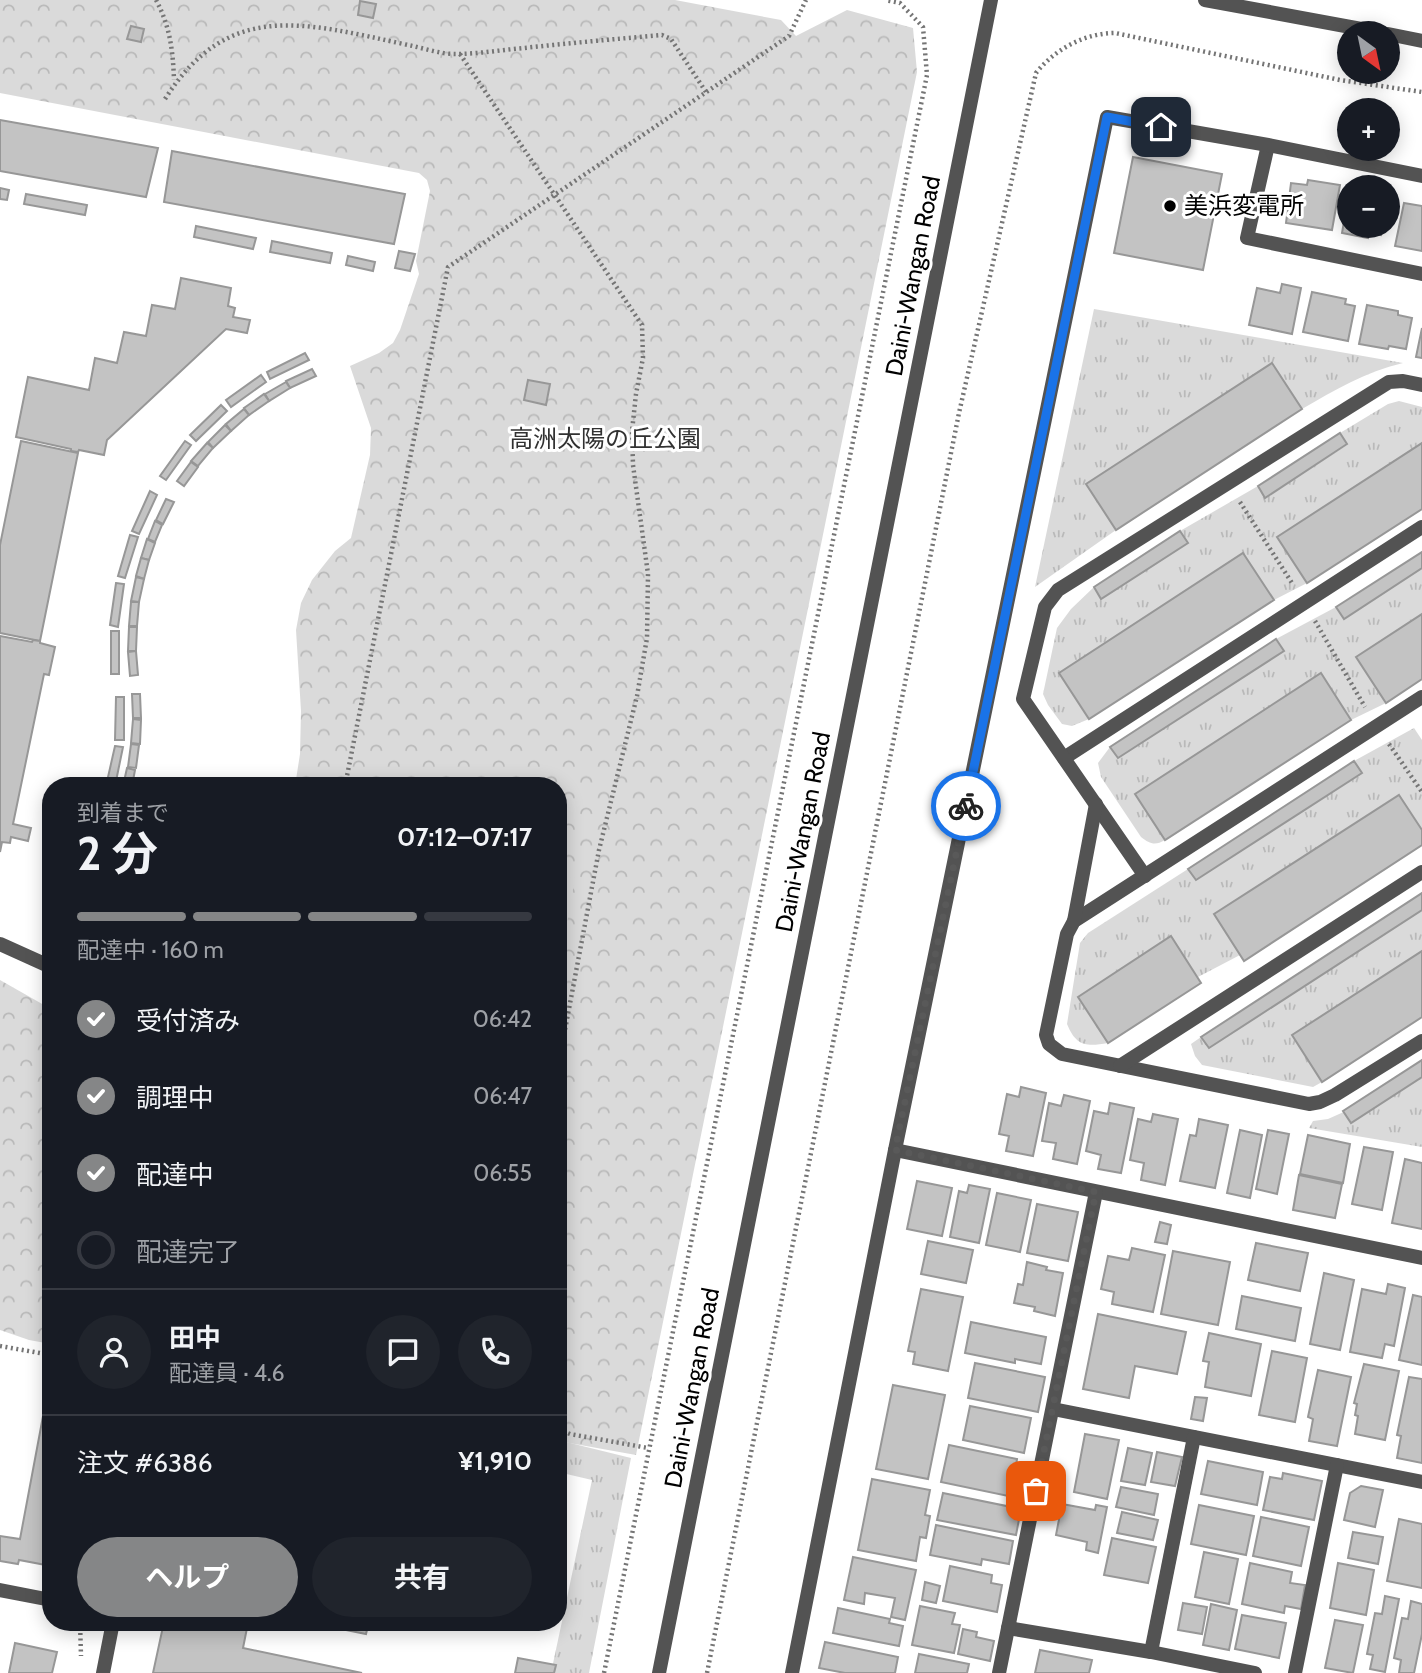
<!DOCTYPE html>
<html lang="ja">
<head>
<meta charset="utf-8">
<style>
  body { margin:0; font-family:Cabin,"Noto Sans JP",sans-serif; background:#20242c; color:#f1f3f6; height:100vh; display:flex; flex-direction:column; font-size:26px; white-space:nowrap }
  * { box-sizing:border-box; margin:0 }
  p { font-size:23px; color:#9ea1a6 }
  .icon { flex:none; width:38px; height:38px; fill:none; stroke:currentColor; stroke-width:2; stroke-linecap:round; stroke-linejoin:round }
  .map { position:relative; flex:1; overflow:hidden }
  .details { position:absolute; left:42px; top:777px; width:525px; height:854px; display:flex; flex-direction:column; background:#171b24; border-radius:28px; box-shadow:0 4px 18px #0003 }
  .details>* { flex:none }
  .needle { width:46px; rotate:147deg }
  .tools { position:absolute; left:1337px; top:21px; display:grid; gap:14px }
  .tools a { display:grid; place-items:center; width:63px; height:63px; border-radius:50%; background:#171b24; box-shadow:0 4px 18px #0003; font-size:35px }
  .pin { position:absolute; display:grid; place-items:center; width:60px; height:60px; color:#fff; margin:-30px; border-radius:14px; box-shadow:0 4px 10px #0006 }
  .courier { position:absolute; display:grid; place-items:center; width:70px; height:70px; margin:-35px; border:5px solid #1a73e8; border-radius:50%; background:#fff; color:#222; box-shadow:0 2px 9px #0007 }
  .summary em { font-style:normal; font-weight:700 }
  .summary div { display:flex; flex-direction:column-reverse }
  .summary { display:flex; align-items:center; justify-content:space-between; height:119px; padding:0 35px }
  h1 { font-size:46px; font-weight:700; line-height:52px }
  .bar { display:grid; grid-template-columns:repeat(4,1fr); gap:10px 7px; align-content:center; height:84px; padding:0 35px }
  .bar i { height:9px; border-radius:5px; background:#363941 }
  .bar .active { background:#858687 }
  .bar p { grid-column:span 4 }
  .line { display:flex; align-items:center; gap:18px; padding:0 35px; border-top:2px solid #363941 }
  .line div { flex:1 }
  .round { display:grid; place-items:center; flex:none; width:74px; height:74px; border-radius:37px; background:#20242c }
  ol { padding:0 35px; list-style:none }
  li { display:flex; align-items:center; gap:21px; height:77px }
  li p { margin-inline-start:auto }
  li .icon { padding:7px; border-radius:50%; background:#858687; color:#fff; stroke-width:4 }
  li:last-child { color:#9ea1a6 }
  li i { width:38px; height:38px; border:4px solid #363941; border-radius:50% }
  .primary-button { display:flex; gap:14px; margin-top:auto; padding:14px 35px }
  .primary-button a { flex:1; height:80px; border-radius:42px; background:#858687; color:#fff; font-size:28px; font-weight:700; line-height:80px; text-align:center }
  .primary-button a+a { background:#20242c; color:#f1f3f6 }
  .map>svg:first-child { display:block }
  .grass { fill:url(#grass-tufts) }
  .forest { fill:url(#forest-crowns) }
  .pitch { fill:#dadada }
  .building { fill:#c3c3c3; stroke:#979797; stroke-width:2 }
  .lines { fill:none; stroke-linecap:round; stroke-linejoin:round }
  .path { stroke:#757575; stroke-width:4.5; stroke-dasharray:2 3.5; stroke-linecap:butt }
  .service { stroke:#535353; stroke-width:14 }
  .minor { stroke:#535353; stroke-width:14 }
  .tertiary { stroke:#535353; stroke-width:14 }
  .done { stroke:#595959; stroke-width:7; stroke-dasharray:0 12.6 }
  .route { stroke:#1a73e8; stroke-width:9 }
  .poi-dot { fill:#000; stroke:#fff; stroke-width:2.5 }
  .labels { text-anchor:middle; stroke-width:6; stroke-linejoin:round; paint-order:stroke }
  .poi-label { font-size:24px; fill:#000; stroke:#fff; text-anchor:start }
  .street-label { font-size:24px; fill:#000; stroke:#fff }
  .park-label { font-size:24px; fill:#313131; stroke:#fff }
</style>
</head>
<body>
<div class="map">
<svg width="1422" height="1673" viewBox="0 0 1422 1673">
  <defs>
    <pattern id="grass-tufts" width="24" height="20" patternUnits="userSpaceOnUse" patternTransform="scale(1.75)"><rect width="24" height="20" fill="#dadada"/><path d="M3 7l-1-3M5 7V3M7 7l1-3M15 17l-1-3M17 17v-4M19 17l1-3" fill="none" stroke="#b9b9b9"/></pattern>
    <pattern id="forest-crowns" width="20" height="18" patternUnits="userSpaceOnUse" patternTransform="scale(1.75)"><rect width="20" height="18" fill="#dadada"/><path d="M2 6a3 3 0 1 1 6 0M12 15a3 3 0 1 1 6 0" fill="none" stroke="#b9b9b9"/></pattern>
  </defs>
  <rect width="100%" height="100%" fill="#fff"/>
  <g class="grass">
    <path d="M1094,309L1403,363C1365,372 1335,390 1302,409L1272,363L1086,484L1116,530L1035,587Z"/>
    <path d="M1399,401L1422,407V443L1277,537L1307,583L1274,600L1243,553L1059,673L1089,719L1072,726L1062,724L1048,705L1043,694L1057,628L1071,609L1094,587L1101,598L1188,543L1180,531L1258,486L1266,497L1347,445L1340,433L1388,404Z"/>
    <path d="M1422,568V614L1356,657L1386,703L1351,720L1321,674L1136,794L1165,840C1155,846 1150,844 1141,837L1101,777L1098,763L1110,747L1118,758L1283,651L1276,639L1336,607L1344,619Z"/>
    <path d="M1414,728L1422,740V830L1398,795L1214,914L1240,955L1198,977L1171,937L1079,996L1108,1043C1086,1047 1076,1046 1067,1024L1080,943L1088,933L1188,869L1196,880L1361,773L1354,761Z"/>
    <path d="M1422,910V951L1292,1035L1322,1082L1313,1087L1202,1065L1195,1056L1191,1044L1201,1037L1209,1048Z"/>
    <path d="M1422,1077V1147L1309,1128L1313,1121L1328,1119Z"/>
    <path d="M558,1440L631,1458L589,1673H551L592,1480L558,1472Z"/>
  </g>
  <g class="forest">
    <path d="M0,0H675L781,20L796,36L847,10L913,28L917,72L636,1455L558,1441V786H295L300,754L301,711L296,630L301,603L312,580L335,551L351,538L370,455L371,428L350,366L379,353L393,343L400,330L419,274L416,261L430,191L427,180L419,173L0,93Z"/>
    <path d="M0,980L51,1009V1344L29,1340L0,1330Z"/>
  </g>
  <path class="pitch" d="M558,875L575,878L558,973Z"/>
  <g class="building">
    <path d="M360,1L376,4L373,18L358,15Z"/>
    <path d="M131,26L144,29L141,42L127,39Z"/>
    <path d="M0,120L158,148L146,197L0,171Z"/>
    <path d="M172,151L405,194L394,244L164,202Z"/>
    <path d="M1133,157L1222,174L1203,270L1114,253Z"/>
    <path d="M1308,180L1340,185L1332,230L1286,223L1291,183L1307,185Z"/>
    <path d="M0,188L9,190L7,200L0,199Z"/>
    <path d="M26,194L87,205L85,215L24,204Z"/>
    <path d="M1348,199L1349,226H1388V202L1393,203L1387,229L1383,228L1381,235L1369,233L1368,238L1342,233Z"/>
    <path d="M1404,203L1422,206V251L1395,246Z"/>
    <path d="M196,226L256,238L253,249L194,237Z"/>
    <path d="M272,241L332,253L330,263L270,252Z"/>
    <path d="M399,251L415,254L410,271L395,268Z"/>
    <path d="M348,256L375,262L373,271L346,265Z"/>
    <path d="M181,278L231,288L228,306L235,308L233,317L250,320L247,333L226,329L107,440L104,455L79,450L78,452L71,451V449L16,437L28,377L89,390L95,358L117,363L124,332L146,336L152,305L175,309Z"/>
    <path d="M1282,284L1301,288L1292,334L1249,325L1257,288L1280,293Z"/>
    <path d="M1312,292L1346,299L1345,304L1355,306L1348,341L1303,332Z"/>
    <path d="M1367,305L1398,311V315L1412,318L1406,349L1389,346L1388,349L1359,344Z"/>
    <path d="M1422,328V358L1416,357Z"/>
    <path d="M305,353L309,360L270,379L267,372Z"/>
    <path d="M1272,363L1302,409L1116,530L1086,484Z"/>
    <path d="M312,369L316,376L290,388L286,381Z"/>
    <path d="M261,375L266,382L231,407L226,400Z"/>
    <path d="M528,380L550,384L546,405L524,400Z"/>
    <path d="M286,382L290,388L269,401L265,394Z"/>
    <path d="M264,394L269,401L249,415L244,408Z"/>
    <path d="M221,405L227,411L196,441L190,435Z"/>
    <path d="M244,409L249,415L231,431L226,424Z"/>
    <path d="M225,425L231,431L213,448L208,442Z"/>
    <path d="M1340,433L1347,444L1265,498L1258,486Z"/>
    <path d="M21,441L78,453L40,641L0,633V545Z"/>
    <path d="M185,441L191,445L166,480L160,476Z"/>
    <path d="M207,443L213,448L198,466L191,461Z"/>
    <path d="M1422,443V509L1307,583L1277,537Z"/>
    <path d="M191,462L198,467L184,486L177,481Z"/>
    <path d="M150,491L157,495L139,534L132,531Z"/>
    <path d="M166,499L174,502L163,524L156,520Z"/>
    <path d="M155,521L162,525L155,542L148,539Z"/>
    <path d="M1180,531L1188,543L1101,599L1094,587Z"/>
    <path d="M130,535L138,537L125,578L118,576Z"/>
    <path d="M147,539L155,543L149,560L141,558Z"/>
    <path d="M1422,552V568L1344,619L1336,607Z"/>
    <path d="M1243,553L1274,600L1089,719L1059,673Z"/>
    <path d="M141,558L149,560L144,579L136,576Z"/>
    <path d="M136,577L144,579L139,602L131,601Z"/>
    <path d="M116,583L124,584L118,627L110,625Z"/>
    <path d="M131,602H139L137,626H129Z"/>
    <path d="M1422,614V679L1386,703L1356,657Z"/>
    <path d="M129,627H137L136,651H128Z"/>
    <rect x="111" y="631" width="8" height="43"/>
    <path d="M0,636L32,642L33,640L40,641V643L55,647L49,675L44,674L13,824L31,828L28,841L11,837L10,843L2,842L0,852Z"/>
    <path d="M1276,639L1284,651L1118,758L1110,747Z"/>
    <path d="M136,651L138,675L130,676L128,652Z"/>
    <path d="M1321,673L1351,720L1165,840L1135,794Z"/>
    <path d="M132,694H140L141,718H133Z"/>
    <path d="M116,697H124V740H115Z"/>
    <path d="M133,719L141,720L140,744L131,743Z"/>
    <path d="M131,744L139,745L136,768L128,767Z"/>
    <path d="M115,746L123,747L115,786H106Z"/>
    <path d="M1354,761L1362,773L1196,880L1188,869Z"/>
    <path d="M127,768L135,770L132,786H123Z"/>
    <path d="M363,779L396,785L395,786H362Z"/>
    <path d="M1399,795L1422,830V845L1244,961L1214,914Z"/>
    <path d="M1422,893V910L1209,1048L1201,1037Z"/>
    <path d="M1171,936L1201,983L1108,1043L1078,997Z"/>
    <path d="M1422,951V1017L1322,1082L1292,1035Z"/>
    <path d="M1422,1060V1077L1351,1123L1343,1111Z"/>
    <path d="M1021,1087L1046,1093L1033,1156L1006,1151L1009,1136L999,1134L1007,1094L1019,1097Z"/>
    <path d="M1064,1095L1090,1101L1077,1164L1053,1159L1056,1143L1042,1141L1049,1103L1061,1106Z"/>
    <path d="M1110,1103L1134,1108L1121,1173L1098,1169L1101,1155L1086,1151L1094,1111L1108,1114Z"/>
    <path d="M1153,1114L1178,1119L1165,1185L1141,1180L1144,1163L1130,1160L1138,1119L1151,1122Z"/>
    <path d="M1199,1119L1228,1125L1215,1188L1180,1181L1190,1135L1196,1136Z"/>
    <path d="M1240,1130L1262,1135L1250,1198L1227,1193Z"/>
    <path d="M1268,1130L1289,1134L1277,1194L1256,1189Z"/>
    <path d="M1308,1135L1350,1144L1343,1183L1300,1174Z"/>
    <path d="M1364,1147L1393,1152L1382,1210L1352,1204Z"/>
    <path d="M1405,1159L1422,1163V1229L1392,1223Z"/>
    <path d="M1299,1175L1342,1184L1335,1218L1293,1210Z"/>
    <path d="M917,1181L952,1188L942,1236L907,1229Z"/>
    <path d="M969,1185L990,1189L979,1243L950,1237L959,1191L967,1193Z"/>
    <path d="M997,1193L1031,1200L1020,1252L986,1245Z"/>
    <path d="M1037,1204L1078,1212L1068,1261L1027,1253Z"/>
    <path d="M1160,1222L1171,1225L1167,1244L1155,1242Z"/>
    <path d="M928,1241L973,1250L966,1283L921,1274Z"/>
    <path d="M1256,1243L1308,1253L1300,1291L1248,1280Z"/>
    <path d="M1132,1248L1165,1255L1153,1312L1112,1304L1114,1292L1101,1289L1108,1256L1129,1260Z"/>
    <path d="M1173,1251L1230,1262L1218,1325L1161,1314Z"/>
    <path d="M1027,1262L1047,1267L1046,1270L1063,1273L1055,1316L1034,1311L1035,1307L1014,1303L1018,1284L1023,1285Z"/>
    <path d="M1324,1273L1354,1280L1340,1350L1310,1344Z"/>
    <path d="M1388,1284L1405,1288L1394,1346L1385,1344L1382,1358L1350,1352L1362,1289L1386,1294Z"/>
    <path d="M921,1289L963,1297L948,1371L913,1364L915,1352L908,1351Z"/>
    <path d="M1413,1295L1422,1297V1365L1399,1360Z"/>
    <path d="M1242,1296L1301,1308L1295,1341L1236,1329Z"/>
    <path d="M1098,1314L1186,1332L1177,1374L1135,1366L1129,1398L1083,1389Z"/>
    <path d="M971,1322L1046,1337L1041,1364L1015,1359V1363L965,1353Z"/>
    <path d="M1209,1333L1261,1344L1251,1396L1205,1387L1209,1362L1203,1361Z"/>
    <path d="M1272,1351L1307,1358L1295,1422L1259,1415Z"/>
    <path d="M975,1363L1045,1377L1038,1412L968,1398Z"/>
    <path d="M1364,1364L1399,1371L1385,1440L1355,1434L1358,1416L1355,1415L1357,1404L1354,1403Z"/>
    <path d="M1318,1370L1351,1377L1337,1446L1309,1441L1313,1419L1308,1417Z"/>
    <path d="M1409,1377L1422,1379V1463L1397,1458L1401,1436L1397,1435Z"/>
    <path d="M50,1379L51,1566L19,1560L18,1564L0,1561V1536L20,1539Z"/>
    <path d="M893,1385L945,1395L928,1479L876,1469Z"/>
    <path d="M1195,1397L1207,1398L1203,1421L1191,1419Z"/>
    <path d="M970,1406L1031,1418L1024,1453L963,1440Z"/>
    <path d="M1085,1434L1119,1440L1107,1499L1074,1492Z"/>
    <path d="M949,1445L1017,1459L1014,1477L1022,1479L1018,1498L941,1482Z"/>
    <path d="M1128,1448L1152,1453L1145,1485L1121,1481Z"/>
    <path d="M1157,1452L1182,1457L1175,1486L1151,1482Z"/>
    <path d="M1208,1461L1263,1472L1257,1505L1201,1494Z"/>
    <path d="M1283,1473L1322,1481L1314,1520L1263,1510L1270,1477L1282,1479Z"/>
    <path d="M872,1479L930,1490L925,1515L930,1516L926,1538L920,1537L916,1561L858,1550Z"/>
    <path d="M1361,1486L1383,1490L1375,1527L1344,1520L1350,1493Z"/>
    <path d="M1121,1487L1158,1494L1154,1515L1116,1507Z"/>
    <path d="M943,1493L1021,1509L1016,1535L937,1520Z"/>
    <path d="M1062,1504L1095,1510L1096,1505L1107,1507L1098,1553L1086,1550L1087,1542L1056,1535Z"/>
    <path d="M1199,1505L1254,1516L1246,1555L1191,1544Z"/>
    <path d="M1122,1512L1158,1520L1153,1540L1117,1533Z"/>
    <path d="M1261,1517L1309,1527L1301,1566L1253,1556Z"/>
    <path d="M1399,1519L1422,1524V1588L1387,1581Z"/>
    <path d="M936,1525L1013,1541L1009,1564L982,1559L981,1565L930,1555Z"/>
    <path d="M1353,1532L1383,1537L1378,1564L1348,1558Z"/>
    <path d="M1112,1538L1156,1547L1148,1583L1104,1575Z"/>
    <path d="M1204,1552L1238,1559L1229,1604L1195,1597Z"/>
    <path d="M853,1557L916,1570L905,1620L891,1617L895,1598L865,1593L864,1604L844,1600Z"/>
    <path d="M1250,1563L1292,1572L1290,1583L1305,1585L1301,1609L1285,1606L1284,1613L1242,1604Z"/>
    <path d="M1338,1563L1374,1570L1366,1615L1330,1608Z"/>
    <path d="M950,1566L992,1575L991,1583L1002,1585L997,1612L943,1601Z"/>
    <path d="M925,1582L940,1586L936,1603L922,1600Z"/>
    <path d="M1385,1596L1399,1599L1385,1672L1370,1669L1373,1655L1367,1654L1375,1613L1382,1614Z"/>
    <path d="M1411,1601L1422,1604V1634L1414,1673H1399L1401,1660L1394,1658L1402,1618L1408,1619Z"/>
    <path d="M1183,1603L1207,1607L1202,1634L1178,1630Z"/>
    <path d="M1211,1604L1237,1610L1229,1650L1203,1645Z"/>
    <path d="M920,1606L955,1613L952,1624L960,1625L954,1653L912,1645Z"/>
    <path d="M838,1608L890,1619L889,1623L903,1626L899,1646L833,1633Z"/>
    <path d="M1242,1615L1286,1623L1279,1658L1235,1649Z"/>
    <path d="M1335,1620L1363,1625L1353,1673L1325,1668Z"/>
    <path d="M164,1622L248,1623L243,1648L362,1673H153Z"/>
    <path d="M337,1622H369L366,1634L336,1628Z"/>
    <path d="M963,1629L977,1632L976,1637L994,1641L990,1661L958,1654Z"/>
    <path d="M825,1642L898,1657L895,1673H845L819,1668Z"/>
    <path d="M15,1643L57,1652L52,1673H9Z"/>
    <path d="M1040,1650L1092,1660L1089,1673H1035Z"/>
    <path d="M919,1654L969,1664L967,1673H915Z"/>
    <path d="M518,1658L556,1665L554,1673H515Z"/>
  </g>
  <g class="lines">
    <g class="path">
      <path d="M156,0C170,26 173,51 174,80"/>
      <path d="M460,54L642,325L643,358L636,394L632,431L633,465L648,574L647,638L637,696L599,850L558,1067"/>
      <path d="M165,99C228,0 302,22 408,45C423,48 440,54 455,54C478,54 501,50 524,48C570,43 616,39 662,35L671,39L706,92"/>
      <path d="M1240,502L1292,583"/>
      <path d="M1315,621L1365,707"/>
      <path d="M1389,744L1422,792"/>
      <path d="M345,786L448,267L789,36L806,0"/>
      <path d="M0,1346L51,1355"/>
      <path d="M558,1429L570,1434L648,1448"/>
      <path d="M80,1622L81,1656"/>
      <path d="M604,1673L927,75L923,27L900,3L885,0"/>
      <path d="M707,1673L959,413L1036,73C1055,49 1085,33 1115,33L1340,80L1422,92"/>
    </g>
    <g class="service">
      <path d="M1422,697L1074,921L1067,934L1046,1035L1049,1044L1062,1054L1309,1104L1320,1102L1335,1095L1422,1041"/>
      <path d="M1064,758L1422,527"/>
      <path d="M1145,876L1023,699L1045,607L1058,590L1389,382L1403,381L1422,385"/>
      <path d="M1074,921L1096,804"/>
      <path d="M1120,1066L1422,872"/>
    </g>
    <g class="minor">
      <path d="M1268,145L1247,238L1422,274"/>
      <path d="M895,1150L1422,1258"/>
      <path d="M1053,1409L1422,1482"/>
      <path d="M1008,1628L1151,1652L1255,1673"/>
      <path d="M1151,1652L1194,1437"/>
      <path d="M792,1673L895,1150L1107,117L1268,145L1422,176"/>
      <path d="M999,1673L1096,1192"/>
      <path d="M1295,1673L1337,1465"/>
    </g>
    <g class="tertiary">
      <path d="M1205,0L1383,33"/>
      <path d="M1388,34L1422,41"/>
      <path d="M0,944L51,967"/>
      <path d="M0,1590L51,1600"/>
      <path d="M103,1673L113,1622"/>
      <path d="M659,1673L991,0"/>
    </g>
  </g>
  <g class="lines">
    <path class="done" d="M966,806L895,1150L1096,1192L1036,1491"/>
    <path class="route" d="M966,806L1107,117L1161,127"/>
  </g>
  <circle class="poi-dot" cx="1170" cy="206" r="7"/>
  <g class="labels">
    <g class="poi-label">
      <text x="1184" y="214">美浜変電所</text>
    </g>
    <g class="street-label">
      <text transform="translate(913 276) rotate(-79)" y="8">Daini-Wangan Road</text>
      <text transform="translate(803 832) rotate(-79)" y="8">Daini-Wangan Road</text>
      <text transform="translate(692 1388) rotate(-79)" y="8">Daini-Wangan Road</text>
    </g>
    <g class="park-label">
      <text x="605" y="447">高洲太陽の丘公園</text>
    </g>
  </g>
</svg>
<div class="tools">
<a><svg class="needle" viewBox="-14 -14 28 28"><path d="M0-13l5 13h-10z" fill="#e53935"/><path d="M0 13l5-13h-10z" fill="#9ea1a6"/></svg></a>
<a>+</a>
<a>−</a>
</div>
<div class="pin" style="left:1036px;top:1491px;background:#ea580c"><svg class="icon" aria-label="bag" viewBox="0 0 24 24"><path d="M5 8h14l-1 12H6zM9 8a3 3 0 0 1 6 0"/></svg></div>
<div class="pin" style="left:1161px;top:127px;background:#1f2937"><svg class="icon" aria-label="home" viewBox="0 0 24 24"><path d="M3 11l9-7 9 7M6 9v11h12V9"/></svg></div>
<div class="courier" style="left:966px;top:806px"><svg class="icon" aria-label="bike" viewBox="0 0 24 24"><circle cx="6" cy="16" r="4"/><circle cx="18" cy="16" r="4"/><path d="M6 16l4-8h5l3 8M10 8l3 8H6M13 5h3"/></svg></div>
<section class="details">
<div class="summary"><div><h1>2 分</h1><p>到着まで</p></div><em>07:12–07:17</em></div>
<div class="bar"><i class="active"></i><i class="active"></i><i class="active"></i><i></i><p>配達中 · 160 m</p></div>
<ol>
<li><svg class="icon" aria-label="check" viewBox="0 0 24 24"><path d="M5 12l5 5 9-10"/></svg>受付済み<p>06:42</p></li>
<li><svg class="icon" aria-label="check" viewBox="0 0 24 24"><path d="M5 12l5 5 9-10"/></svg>調理中<p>06:47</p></li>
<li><svg class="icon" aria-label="check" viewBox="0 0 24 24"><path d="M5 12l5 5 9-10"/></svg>配達中<p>06:55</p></li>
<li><i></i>配達完了</li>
</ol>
<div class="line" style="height:126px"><a class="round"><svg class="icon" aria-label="person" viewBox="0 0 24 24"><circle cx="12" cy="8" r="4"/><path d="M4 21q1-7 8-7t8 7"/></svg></a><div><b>田中</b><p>配達員 · 4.6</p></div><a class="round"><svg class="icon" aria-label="chat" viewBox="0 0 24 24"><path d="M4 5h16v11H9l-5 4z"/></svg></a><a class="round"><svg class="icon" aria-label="phone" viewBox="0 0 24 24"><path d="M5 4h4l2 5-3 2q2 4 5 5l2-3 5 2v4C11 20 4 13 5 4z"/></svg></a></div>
<div class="line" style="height:91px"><div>注文 #6386</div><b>¥1,910</b></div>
<div class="primary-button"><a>ヘルプ</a><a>共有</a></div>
</section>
</div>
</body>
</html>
